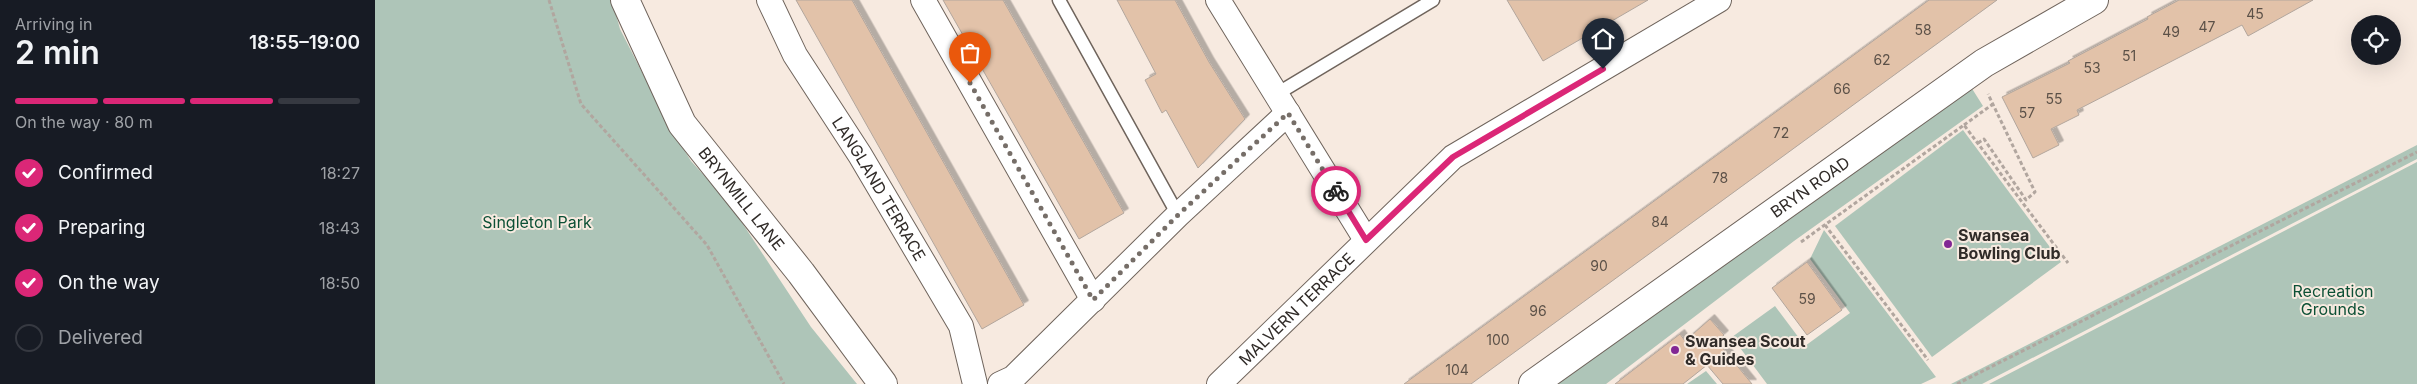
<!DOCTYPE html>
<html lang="en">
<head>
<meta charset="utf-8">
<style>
  body { margin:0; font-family:Inter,sans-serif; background:#20242c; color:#f1f3f6; height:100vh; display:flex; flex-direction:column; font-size:19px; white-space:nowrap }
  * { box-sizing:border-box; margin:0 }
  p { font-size:16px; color:#9ea1a6 }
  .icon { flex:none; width:28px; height:28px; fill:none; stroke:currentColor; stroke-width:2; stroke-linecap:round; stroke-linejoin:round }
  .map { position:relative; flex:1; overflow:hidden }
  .sheet { display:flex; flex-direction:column; background:#171b24; width:375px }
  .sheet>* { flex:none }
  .buttons { position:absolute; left:1976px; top:15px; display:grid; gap:10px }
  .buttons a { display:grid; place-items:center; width:50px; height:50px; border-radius:50%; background:#171b24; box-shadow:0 5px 20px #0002; font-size:25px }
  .pin { position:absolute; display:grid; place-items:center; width:42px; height:42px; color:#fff; margin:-51px -21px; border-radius:50% 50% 50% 0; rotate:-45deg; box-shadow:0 0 5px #0007 }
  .pin .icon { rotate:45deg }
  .courier { position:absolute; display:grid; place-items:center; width:50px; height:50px; margin:-25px; border:4px solid #db2777; border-radius:50%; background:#fff; color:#222; box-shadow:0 1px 6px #0007 }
  .head em { font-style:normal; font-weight:600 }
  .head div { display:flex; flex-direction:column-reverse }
  .head { display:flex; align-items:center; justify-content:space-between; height:85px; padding:0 15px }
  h1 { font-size:32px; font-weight:600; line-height:38px }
  .bar { display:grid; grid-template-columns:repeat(4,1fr); gap:8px 5px; align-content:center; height:60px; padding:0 15px }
  .bar i { height:6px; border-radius:4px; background:#363941 }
  .bar .on { background:#db2777 }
  .bar p { grid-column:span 4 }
  ol { padding:0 15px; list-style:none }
  li { display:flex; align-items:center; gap:15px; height:55px }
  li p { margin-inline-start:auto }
  li .icon { padding:5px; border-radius:50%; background:#db2777; color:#fff; stroke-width:4 }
  li:last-child { color:#9ea1a6 }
  li i { width:28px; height:28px; border:2px solid #363941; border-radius:50% }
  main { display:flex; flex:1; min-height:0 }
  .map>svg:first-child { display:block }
  .green { fill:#aec5b8 }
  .building { fill:#e2c2a9; stroke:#b2a69d; filter:url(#shadow) }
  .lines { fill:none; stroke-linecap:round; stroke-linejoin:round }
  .service-casing { stroke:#6f645c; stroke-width:15 }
  .minor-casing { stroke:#6f645c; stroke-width:26 }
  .tertiary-casing { stroke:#6f645c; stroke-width:30 }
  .path { stroke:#b1a69f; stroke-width:3; stroke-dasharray:4 2.5; stroke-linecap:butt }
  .service { stroke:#fff; stroke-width:12 }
  .minor { stroke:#fff; stroke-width:24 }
  .tertiary { stroke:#fff; stroke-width:28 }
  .done { stroke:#766e68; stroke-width:5; stroke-dasharray:0 9 }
  .route { stroke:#db2777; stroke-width:6 }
  .poi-dot { fill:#822794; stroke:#f7eae0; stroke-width:2 }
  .labels { text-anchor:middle; stroke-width:4; stroke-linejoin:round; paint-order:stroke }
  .number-label { font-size:14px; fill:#5c5148 }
  .street-label { font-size:16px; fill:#302b28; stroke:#f7eae0 }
  .park-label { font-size:16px; fill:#0c5035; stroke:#f7eae0 }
  .poi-label { font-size:16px; font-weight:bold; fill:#302b28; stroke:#f7eae0; text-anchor:start }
</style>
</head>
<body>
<main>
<section class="sheet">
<div class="head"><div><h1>2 min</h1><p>Arriving in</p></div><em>18:55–19:00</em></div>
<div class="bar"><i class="on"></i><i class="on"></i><i class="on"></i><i></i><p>On the way · 80 m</p></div>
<ol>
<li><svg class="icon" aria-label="check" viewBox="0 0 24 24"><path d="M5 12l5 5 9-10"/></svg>Confirmed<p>18:27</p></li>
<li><svg class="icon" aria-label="check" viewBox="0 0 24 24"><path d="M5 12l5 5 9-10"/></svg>Preparing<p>18:43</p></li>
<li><svg class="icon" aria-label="check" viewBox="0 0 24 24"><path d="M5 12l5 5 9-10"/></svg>On the way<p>18:50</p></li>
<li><i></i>Delivered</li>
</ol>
</section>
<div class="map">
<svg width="2042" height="384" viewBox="0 0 2042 384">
  <defs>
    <filter id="shadow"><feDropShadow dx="4.5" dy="-4.5" stdDeviation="0" flood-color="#0004"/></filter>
  </defs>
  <rect width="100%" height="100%" fill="#f7eae0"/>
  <g class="green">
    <path d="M0,0H237L245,29L294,125L316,161L354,203L436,327L482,384H0Z"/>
    <path d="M1596,87L1608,106L1419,241L1231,384H1175Z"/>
    <path d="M1588,130L1686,262L1557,357L1460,226Z"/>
    <path d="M2042,145V159L1607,384H1576Z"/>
    <path d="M2042,162V384H1614Z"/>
    <path d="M1449,230L1561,377L1546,384H1392L1357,337L1400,306L1430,346L1475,313L1435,259Z"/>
    <path d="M1331,371L1342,384H1312Z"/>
  </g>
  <g class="building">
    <path d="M421,0H477L649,305L607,329Z"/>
    <path d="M568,0H628L749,213L704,239Z"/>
    <path d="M742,0H800L834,62L870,119L823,168L791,110L787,113L770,80L781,74Z"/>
    <path d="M1132,0H1273L1168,61Z"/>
    <path d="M1554,0H1622L1096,384H1029Z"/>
    <path d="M1804,0H1938L1873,36L1867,25L1702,110L1704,115L1676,129L1684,145L1658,158L1627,97L1695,63L1693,61L1773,19L1772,17Z"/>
    <path d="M1432,262L1467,310L1432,335L1397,288Z"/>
    <path d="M1335,319L1349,335L1342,341L1377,384H1348L1332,365L1308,384H1240L1305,334L1310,341Z"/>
  </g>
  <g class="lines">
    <defs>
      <g id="service">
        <path d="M684,0L803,215"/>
        <path d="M900,95L1058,0"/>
      </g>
      <g id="minor">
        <path id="s1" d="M394,0L420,55L485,155L586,326L600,384"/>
        <path d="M548,0L718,300"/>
        <path d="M843,0L991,240"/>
        <path d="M625,384L638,378L803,215L913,113"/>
        <path id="s2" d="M844,384L1078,157L1344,0"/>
      </g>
      <g id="tertiary">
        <path id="s3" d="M250,0L307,124L426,273L508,384"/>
        <path id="s4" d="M1158,384L1609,63L1719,0"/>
      </g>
    </defs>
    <use href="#service" class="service-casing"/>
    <use href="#minor" class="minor-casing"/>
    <use href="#tertiary" class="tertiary-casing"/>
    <g class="path">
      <path d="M174,0L206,104L332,245L409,384"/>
      <path d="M1589,125L1618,104"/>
      <path d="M1603,143L1609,139L1651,200L1660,192L1613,94"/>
      <path d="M1450,225L1553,360"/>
      <path d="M1426,242L1589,125L1693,263"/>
      <path d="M1582,384L2042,152"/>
    </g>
    <use href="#service" class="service"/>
    <use href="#minor" class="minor"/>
    <use href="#tertiary" class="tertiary"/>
  </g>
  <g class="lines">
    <path class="done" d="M595,83L718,300L803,215L913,113L961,191"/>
    <path class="route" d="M961,191L991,240L1078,157L1228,69"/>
  </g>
  <g class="poi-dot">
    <circle cx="1573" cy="244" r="5"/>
    <circle cx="1300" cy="350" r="5"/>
  </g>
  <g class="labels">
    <g class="number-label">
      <text x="1880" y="19">45</text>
      <text x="1832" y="32">47</text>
      <text x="1548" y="35">58</text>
      <text x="1796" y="37">49</text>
      <text x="1754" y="61">51</text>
      <text x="1507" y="65">62</text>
      <text x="1717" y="73">53</text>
      <text x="1467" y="94">66</text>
      <text x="1679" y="104">55</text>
      <text x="1652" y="118">57</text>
      <text x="1406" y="138">72</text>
      <text x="1345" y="183">78</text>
      <text x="1285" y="227">84</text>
      <text x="1224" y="271">90</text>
      <text x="1432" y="304">59</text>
      <text x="1163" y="316">96</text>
      <text x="1123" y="345">100</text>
      <text x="1082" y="375">104</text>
    </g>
    <g class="street-label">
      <text dy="6" stroke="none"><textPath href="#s4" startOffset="340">BRYN ROAD</textPath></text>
      <text dy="6" stroke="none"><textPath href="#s1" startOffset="219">LANGLAND TERRACE</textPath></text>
      <text dy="6" stroke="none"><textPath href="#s3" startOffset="232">BRYNMILL LANE</textPath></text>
      <text dy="6" stroke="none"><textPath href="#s2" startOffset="108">MALVERN TERRACE</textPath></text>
    </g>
    <g class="park-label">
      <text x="162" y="228">Singleton Park</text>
      <text x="1958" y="297">Recreation<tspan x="1958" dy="18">Grounds</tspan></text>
    </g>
    <g class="poi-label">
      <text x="1583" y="241">Swansea<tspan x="1583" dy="18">Bowling Club</tspan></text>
      <text x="1310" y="347">Swansea Scout<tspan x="1310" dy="18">&amp; Guides</tspan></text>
    </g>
  </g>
</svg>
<div class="buttons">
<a><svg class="icon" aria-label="locate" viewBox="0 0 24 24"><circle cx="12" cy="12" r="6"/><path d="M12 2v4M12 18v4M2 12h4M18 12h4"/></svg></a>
</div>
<div class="pin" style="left:595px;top:83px;background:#ea580c"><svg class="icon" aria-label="bag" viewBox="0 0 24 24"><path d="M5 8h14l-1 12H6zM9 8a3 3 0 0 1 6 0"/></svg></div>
<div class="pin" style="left:1228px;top:69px;background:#1f2937"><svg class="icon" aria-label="home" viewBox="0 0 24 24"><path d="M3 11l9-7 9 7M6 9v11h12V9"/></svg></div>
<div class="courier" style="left:961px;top:191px"><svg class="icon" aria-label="bike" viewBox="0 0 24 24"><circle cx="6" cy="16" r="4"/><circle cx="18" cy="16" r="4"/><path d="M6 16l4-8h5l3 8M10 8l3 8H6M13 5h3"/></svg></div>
</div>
</main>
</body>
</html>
